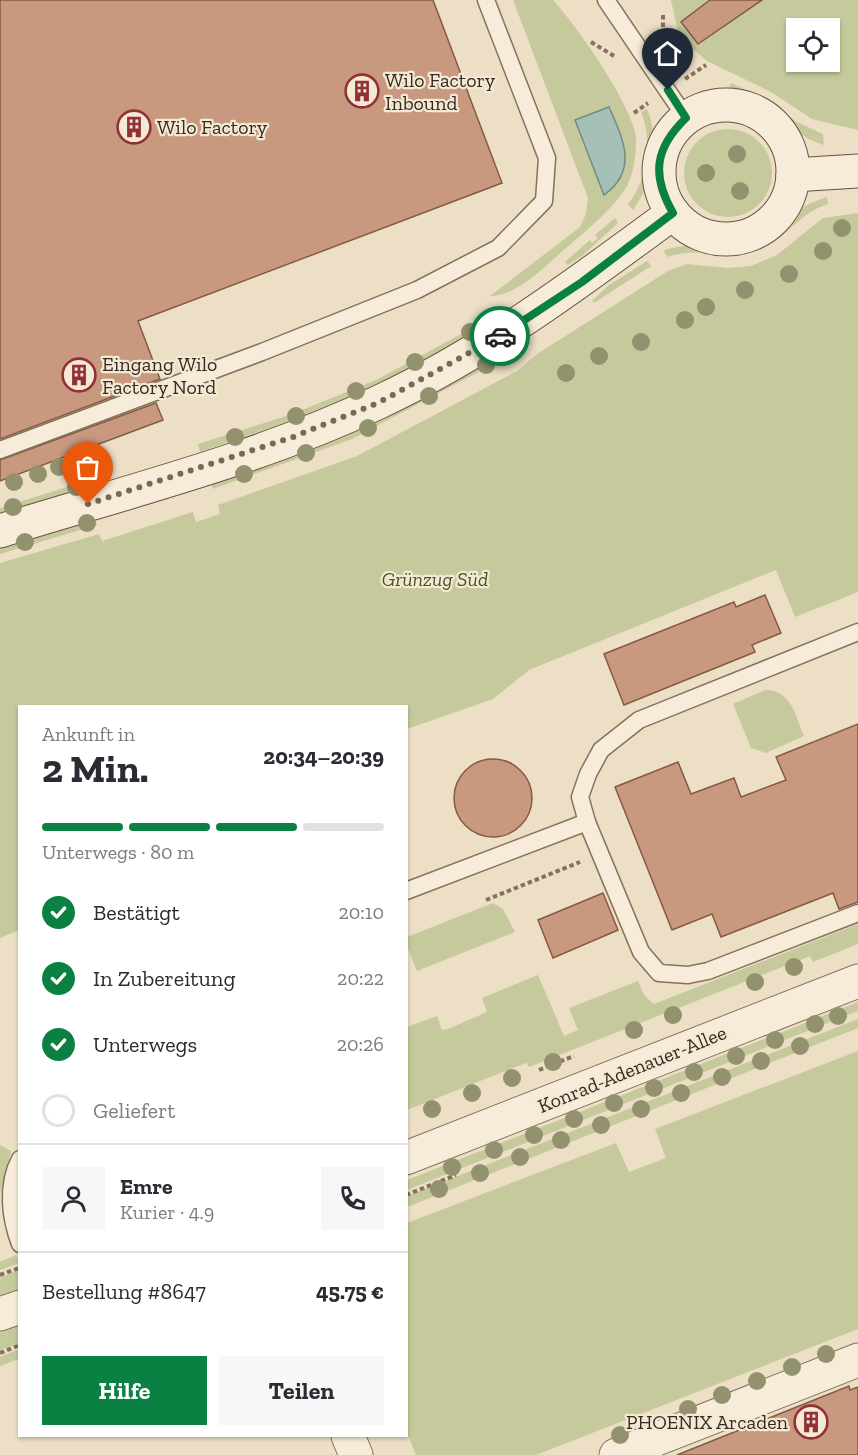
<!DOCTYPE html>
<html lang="de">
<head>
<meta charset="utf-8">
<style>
  body { margin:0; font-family:"Zilla Slab",serif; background:#f7f7f7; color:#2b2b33; height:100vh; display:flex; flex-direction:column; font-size:22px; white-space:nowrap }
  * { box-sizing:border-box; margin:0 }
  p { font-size:20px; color:#7c7c81 }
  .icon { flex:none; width:33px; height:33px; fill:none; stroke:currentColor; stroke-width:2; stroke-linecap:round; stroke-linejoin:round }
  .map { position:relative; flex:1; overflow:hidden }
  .sheet { position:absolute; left:18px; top:705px; width:390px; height:732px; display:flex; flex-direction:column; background:#fff; border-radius:0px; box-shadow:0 2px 4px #0004 }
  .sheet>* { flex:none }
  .buttons { position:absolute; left:786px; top:18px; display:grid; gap:12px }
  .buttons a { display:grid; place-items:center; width:54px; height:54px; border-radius:0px; background:#fff; box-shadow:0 2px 4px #0004; font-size:30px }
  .pin { position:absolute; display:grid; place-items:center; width:51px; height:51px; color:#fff; margin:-62px -26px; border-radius:50% 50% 50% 0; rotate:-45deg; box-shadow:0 0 6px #0007 }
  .pin .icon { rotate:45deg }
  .courier { position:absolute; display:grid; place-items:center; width:60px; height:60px; margin:-30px; border:4px solid #0b8043; border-radius:50%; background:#fff; color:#222; box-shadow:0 2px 8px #0007 }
  .summary em { font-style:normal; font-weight:700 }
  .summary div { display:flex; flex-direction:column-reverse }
  .summary { display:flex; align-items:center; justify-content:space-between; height:102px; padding:0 24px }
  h1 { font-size:39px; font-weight:700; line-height:45px }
  .bar { display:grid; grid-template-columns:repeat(4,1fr); gap:9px 6px; align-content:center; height:72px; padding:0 24px }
  .bar i { height:8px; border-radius:4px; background:#e1e1e2 }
  .bar .active { background:#0b8043 }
  .bar p { grid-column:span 4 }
  .line { display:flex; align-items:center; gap:15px; padding:0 24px; border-top:2px solid #e1e1e2 }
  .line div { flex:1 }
  .round { display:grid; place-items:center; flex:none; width:63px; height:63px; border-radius:0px; background:#f7f7f7 }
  ol { padding:0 24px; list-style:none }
  li { display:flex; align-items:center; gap:18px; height:66px }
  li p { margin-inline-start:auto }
  li .icon { padding:6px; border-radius:50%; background:#0b8043; color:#fff; stroke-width:4 }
  li:last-child { color:#7c7c81 }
  li i { width:33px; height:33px; border:3px solid #e1e1e2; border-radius:50% }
  .cta { display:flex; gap:12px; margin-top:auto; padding:12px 24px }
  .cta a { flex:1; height:69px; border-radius:0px; background:#0b8043; color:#fff; font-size:24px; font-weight:700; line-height:69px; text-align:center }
  .cta a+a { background:#f7f7f7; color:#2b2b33 }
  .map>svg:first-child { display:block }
  .green { fill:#c6c99b; fill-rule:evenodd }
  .water { fill:#a7c0b7; stroke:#6e8e84; stroke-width:1.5 }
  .building { fill:#c8997e; stroke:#845a44; stroke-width:1.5 }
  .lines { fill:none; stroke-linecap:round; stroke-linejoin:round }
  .service-casing { stroke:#86715d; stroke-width:19 }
  .minor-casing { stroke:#86715d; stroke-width:35 }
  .secondary-casing { stroke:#685240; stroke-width:35 }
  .path { stroke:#86715d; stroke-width:4; stroke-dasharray:4.5 3; stroke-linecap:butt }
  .service { stroke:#f7ecd9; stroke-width:16 }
  .minor { stroke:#f7ecd9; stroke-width:33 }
  .secondary { stroke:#f7ecd9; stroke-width:33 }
  .tree { fill:#93926f }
  .done { stroke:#76695a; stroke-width:6; stroke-dasharray:0 10.8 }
  .route { stroke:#0b8043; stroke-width:8 }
  .labels { text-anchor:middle; stroke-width:4.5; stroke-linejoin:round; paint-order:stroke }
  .poi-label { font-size:20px; fill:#372a20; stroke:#f4e9d5; text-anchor:start }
  .park-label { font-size:20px; font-style:italic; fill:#4a5327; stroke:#f4e9d5 }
  .street-label { font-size:20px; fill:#372a20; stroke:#f4e9d5 }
</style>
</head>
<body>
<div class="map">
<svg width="858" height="1455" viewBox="0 0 858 1455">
  <rect width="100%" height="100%" fill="#ecdfc6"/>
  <g class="green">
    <path d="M513,0H553C577,26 627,98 635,132C638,145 634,174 627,186C615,207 585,232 566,248C545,266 519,295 490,296L580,227L586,214L588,198ZM609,107L605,194L575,120Z"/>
    <path d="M671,0H858V130L812,119L771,92L707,61L683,40L677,27ZM796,28H830V62H796Z"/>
    <path d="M731,83L770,101L795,121L823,134L824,145C797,136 794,129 774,112C760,102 741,99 725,96Z"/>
    <path d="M647,109C661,144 655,179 633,210L628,204C648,180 653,141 641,112Z"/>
    <circle cx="728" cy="173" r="44"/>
    <path d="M827,197L828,204C799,213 786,239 759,250C728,262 698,245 668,257L663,251C695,238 712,253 741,247C764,243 777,227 794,213C804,205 816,201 827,197Z"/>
    <path d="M858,213V592L795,617L776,570L529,670L493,699L407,729L406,706H20L19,930L0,938V563L99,534L102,541L193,512L196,522L220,514L218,505L357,456L517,371L537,354L668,271L687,264L728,268L751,266L777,255L823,218Z"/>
    <path d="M615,218L618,223L582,256L568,265L565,262L590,240L592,243L598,238L595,235Z"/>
    <path d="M647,261L651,266L594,303L592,301L609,285Z"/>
    <path d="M500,313L502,317L447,349L342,403L200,452L198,444L292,414L376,380Z"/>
    <path d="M526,338L527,341L509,356L352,439L213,489L210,481L448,382Z"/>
    <path d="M83,482L85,488L0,516V508Z"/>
    <path d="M94,518L97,525L0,554V547Z"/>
    <path d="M765,690C791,689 796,717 804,736L766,753L751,748L733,704Z"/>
    <path d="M493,903L503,909L515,932L417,971L407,946V937Z"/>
    <path d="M858,924V944L813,962L810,956L529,1067L527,1063L523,1064L407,1110V1027L437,1016L442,1030L448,1029L487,1012L482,998L538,975L564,1036L578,1030L569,1008L638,981L644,995L654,1004Z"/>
    <path d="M858,1002V1011L407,1190V1180Z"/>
    <path d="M858,1019V1028L407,1207V1196Z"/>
    <path d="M858,1051V1329L536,1455H416L406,1431L407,1223L616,1143L629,1172L666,1158L655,1129Z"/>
    <path d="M0,1145L11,1151L0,1194Z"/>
    <path d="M16,1255L19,1263L0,1270V1262Z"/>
    <path d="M19,1270V1290L0,1298V1278Z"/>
    <path d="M19,1322V1343L0,1350V1332Z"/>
    <path d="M19,1349V1359L0,1366V1357Z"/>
  </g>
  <path class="water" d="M609,107C623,139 639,170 604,195L575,120Z"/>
  <g class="building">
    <path d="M0,0H433L502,183L138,321L160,379L0,439Z"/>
    <path d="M710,0H762L698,44L681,22Z"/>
    <path d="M156,403L163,420L0,481V460Z"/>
    <path d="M765,595L781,633L752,645L755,652L624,705L604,654L734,602L736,607Z"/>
    <path d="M858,724V902L839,909L833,893L721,937L712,914L672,930L615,787L678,762L691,794L734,778L741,797L786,780L776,757Z"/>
    <circle cx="493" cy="798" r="39"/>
    <path d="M603,893L618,930L553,958L538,920Z"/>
    <path d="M849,1386L850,1390L858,1387V1455H677Z"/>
  </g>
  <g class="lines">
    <defs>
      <g id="service">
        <path d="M606,0L686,118"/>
        <path d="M0,450L262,352L417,290L498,248L544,201L547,158L486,0"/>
        <path d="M858,632L639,720L601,750L588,774L580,797L587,822L641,952L659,973L688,975L708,971L858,913"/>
        <path d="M406,891L587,822"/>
        <path d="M20,1159C6,1185 10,1218 20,1244"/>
      </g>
      <g id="minor">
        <path d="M406,1158L858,981"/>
        <path d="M0,1314L20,1307"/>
        <path d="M348,1436L356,1455"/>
        <path d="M616,1455L858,1360"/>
      </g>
      <g id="secondary">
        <circle cx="726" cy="172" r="67"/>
        <path d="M793,175L858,171"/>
        <path d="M0,531C126,492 259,459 379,402C486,352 578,283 673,213"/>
      </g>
    </defs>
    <use href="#service" class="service-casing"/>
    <use href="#minor" class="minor-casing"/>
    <use href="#secondary" class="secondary-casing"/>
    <g class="path">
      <path d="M663,15V42"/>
      <path d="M591,42L614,56"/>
      <path d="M685,79L706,65"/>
      <path d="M634,113L648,103"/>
      <path d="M486,900L580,862"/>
      <path d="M539,1070L574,1056"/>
      <path d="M406,1195L456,1175"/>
      <path d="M0,1275L19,1268"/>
      <path d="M0,1353L20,1345"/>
    </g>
    <use href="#service" class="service"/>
    <use href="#minor" class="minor"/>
    <use href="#secondary" class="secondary"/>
  </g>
  <g class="tree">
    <circle cx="737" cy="154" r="9"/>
    <circle cx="706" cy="173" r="9"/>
    <circle cx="740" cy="191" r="9"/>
    <circle cx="842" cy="228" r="9"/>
    <circle cx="823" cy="251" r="9"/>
    <circle cx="789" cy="274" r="9"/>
    <circle cx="745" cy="290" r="9"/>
    <circle cx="706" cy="307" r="9"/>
    <circle cx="685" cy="320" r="9"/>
    <circle cx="470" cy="332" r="9"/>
    <circle cx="641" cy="342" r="9"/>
    <circle cx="599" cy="356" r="9"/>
    <circle cx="415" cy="362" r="9"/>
    <circle cx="486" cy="365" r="9"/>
    <circle cx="566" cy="373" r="9"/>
    <circle cx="356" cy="391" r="9"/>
    <circle cx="429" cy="396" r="9"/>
    <circle cx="296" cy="416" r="9"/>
    <circle cx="368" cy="428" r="9"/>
    <circle cx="235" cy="437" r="9"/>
    <circle cx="306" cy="453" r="9"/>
    <circle cx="78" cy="461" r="9"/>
    <circle cx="59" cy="467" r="9"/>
    <circle cx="38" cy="474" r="9"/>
    <circle cx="244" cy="474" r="9"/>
    <circle cx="14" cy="482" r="9"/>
    <circle cx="76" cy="487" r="9"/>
    <circle cx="13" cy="507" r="9"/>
    <circle cx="87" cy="523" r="9"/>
    <circle cx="25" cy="542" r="9"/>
    <circle cx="794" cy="967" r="9"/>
    <circle cx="755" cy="982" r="9"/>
    <circle cx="673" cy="1015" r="9"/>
    <circle cx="838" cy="1016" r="9"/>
    <circle cx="815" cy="1024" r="9"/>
    <circle cx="634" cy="1030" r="9"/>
    <circle cx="775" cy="1040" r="9"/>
    <circle cx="800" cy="1046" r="9"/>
    <circle cx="736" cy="1056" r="9"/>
    <circle cx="761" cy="1061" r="9"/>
    <circle cx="553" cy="1062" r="9"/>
    <circle cx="694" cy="1072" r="9"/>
    <circle cx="722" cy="1077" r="9"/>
    <circle cx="512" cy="1078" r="9"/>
    <circle cx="654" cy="1088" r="9"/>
    <circle cx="472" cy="1093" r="9"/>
    <circle cx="681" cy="1093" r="9"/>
    <circle cx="614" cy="1103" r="9"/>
    <circle cx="432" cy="1109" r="9"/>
    <circle cx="641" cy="1109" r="9"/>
    <circle cx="574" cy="1119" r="9"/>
    <circle cx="601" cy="1125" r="9"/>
    <circle cx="534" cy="1135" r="9"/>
    <circle cx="561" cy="1140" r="9"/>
    <circle cx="494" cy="1150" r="9"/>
    <circle cx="520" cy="1157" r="9"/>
    <circle cx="452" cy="1167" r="9"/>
    <circle cx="480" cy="1173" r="9"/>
    <circle cx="439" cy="1189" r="9"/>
    <circle cx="826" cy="1354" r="9"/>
    <circle cx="792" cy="1367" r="9"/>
    <circle cx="757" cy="1381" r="9"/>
    <circle cx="722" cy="1395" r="9"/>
    <circle cx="688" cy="1409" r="9"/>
    <circle cx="620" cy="1435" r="9"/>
  </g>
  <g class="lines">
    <path class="done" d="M88,504L293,437L378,403L500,336"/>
    <path class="route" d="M500,336L582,282L673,213C651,175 655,148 686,118L668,90"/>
  </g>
  <defs>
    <symbol id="building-ring" viewBox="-11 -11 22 22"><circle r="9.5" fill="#f4e9d5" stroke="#923036" stroke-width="1.5"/><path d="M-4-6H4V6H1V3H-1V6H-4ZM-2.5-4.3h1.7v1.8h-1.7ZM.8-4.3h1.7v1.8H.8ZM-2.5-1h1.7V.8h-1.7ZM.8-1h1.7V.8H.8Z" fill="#923036"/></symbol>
  </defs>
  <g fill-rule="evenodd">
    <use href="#building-ring" x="343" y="72" width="38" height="38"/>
    <use href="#building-ring" x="115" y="108" width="38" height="38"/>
    <use href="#building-ring" x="60" y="356" width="38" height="38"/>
    <use href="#building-ring" x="792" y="1403" width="38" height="38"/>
  </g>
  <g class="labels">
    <g class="poi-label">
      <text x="385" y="87">Wilo Factory<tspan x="385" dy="23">Inbound</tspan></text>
      <text x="157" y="134">Wilo Factory</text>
      <text x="102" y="371">Eingang Wilo<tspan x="102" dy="23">Factory Nord</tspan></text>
      <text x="788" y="1429" text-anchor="end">PHOENIX Arcaden</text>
    </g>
    <g class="park-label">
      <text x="435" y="586">Grünzug Süd</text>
    </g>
    <g class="street-label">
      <text transform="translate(632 1069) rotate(-22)" y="7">Konrad-Adenauer-Allee</text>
    </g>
  </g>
</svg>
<div class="buttons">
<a><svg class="icon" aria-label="locate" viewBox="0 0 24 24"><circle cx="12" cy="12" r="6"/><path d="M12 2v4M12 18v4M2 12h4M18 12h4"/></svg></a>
</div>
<div class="pin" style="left:88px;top:504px;background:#ea580c"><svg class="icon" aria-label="bag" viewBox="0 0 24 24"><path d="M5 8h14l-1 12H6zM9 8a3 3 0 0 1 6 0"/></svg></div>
<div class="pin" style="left:668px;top:90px;background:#1f2937"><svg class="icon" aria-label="home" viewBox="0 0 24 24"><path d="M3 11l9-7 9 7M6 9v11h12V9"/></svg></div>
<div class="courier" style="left:500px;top:336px"><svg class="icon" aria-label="car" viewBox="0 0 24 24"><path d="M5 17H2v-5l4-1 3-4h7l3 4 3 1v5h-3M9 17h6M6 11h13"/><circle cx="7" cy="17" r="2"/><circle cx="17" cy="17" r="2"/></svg></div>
<section class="sheet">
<div class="summary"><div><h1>2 Min.</h1><p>Ankunft in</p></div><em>20:34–20:39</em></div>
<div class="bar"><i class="active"></i><i class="active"></i><i class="active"></i><i></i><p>Unterwegs · 80 m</p></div>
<ol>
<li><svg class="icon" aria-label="check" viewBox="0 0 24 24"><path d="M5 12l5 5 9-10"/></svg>Bestätigt<p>20:10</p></li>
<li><svg class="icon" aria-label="check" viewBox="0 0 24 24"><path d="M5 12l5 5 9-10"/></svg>In Zubereitung<p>20:22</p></li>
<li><svg class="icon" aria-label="check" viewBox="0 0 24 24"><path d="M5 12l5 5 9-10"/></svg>Unterwegs<p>20:26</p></li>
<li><i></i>Geliefert</li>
</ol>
<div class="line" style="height:108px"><a class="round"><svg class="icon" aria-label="person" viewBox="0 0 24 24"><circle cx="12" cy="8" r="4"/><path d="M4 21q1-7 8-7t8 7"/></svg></a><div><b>Emre</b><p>Kurier · 4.9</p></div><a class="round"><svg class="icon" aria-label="phone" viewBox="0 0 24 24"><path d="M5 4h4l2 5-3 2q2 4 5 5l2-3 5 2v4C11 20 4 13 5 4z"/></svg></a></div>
<div class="line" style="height:78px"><div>Bestellung #8647</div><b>45.75 €</b></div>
<div class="cta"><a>Hilfe</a><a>Teilen</a></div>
</section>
</div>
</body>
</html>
